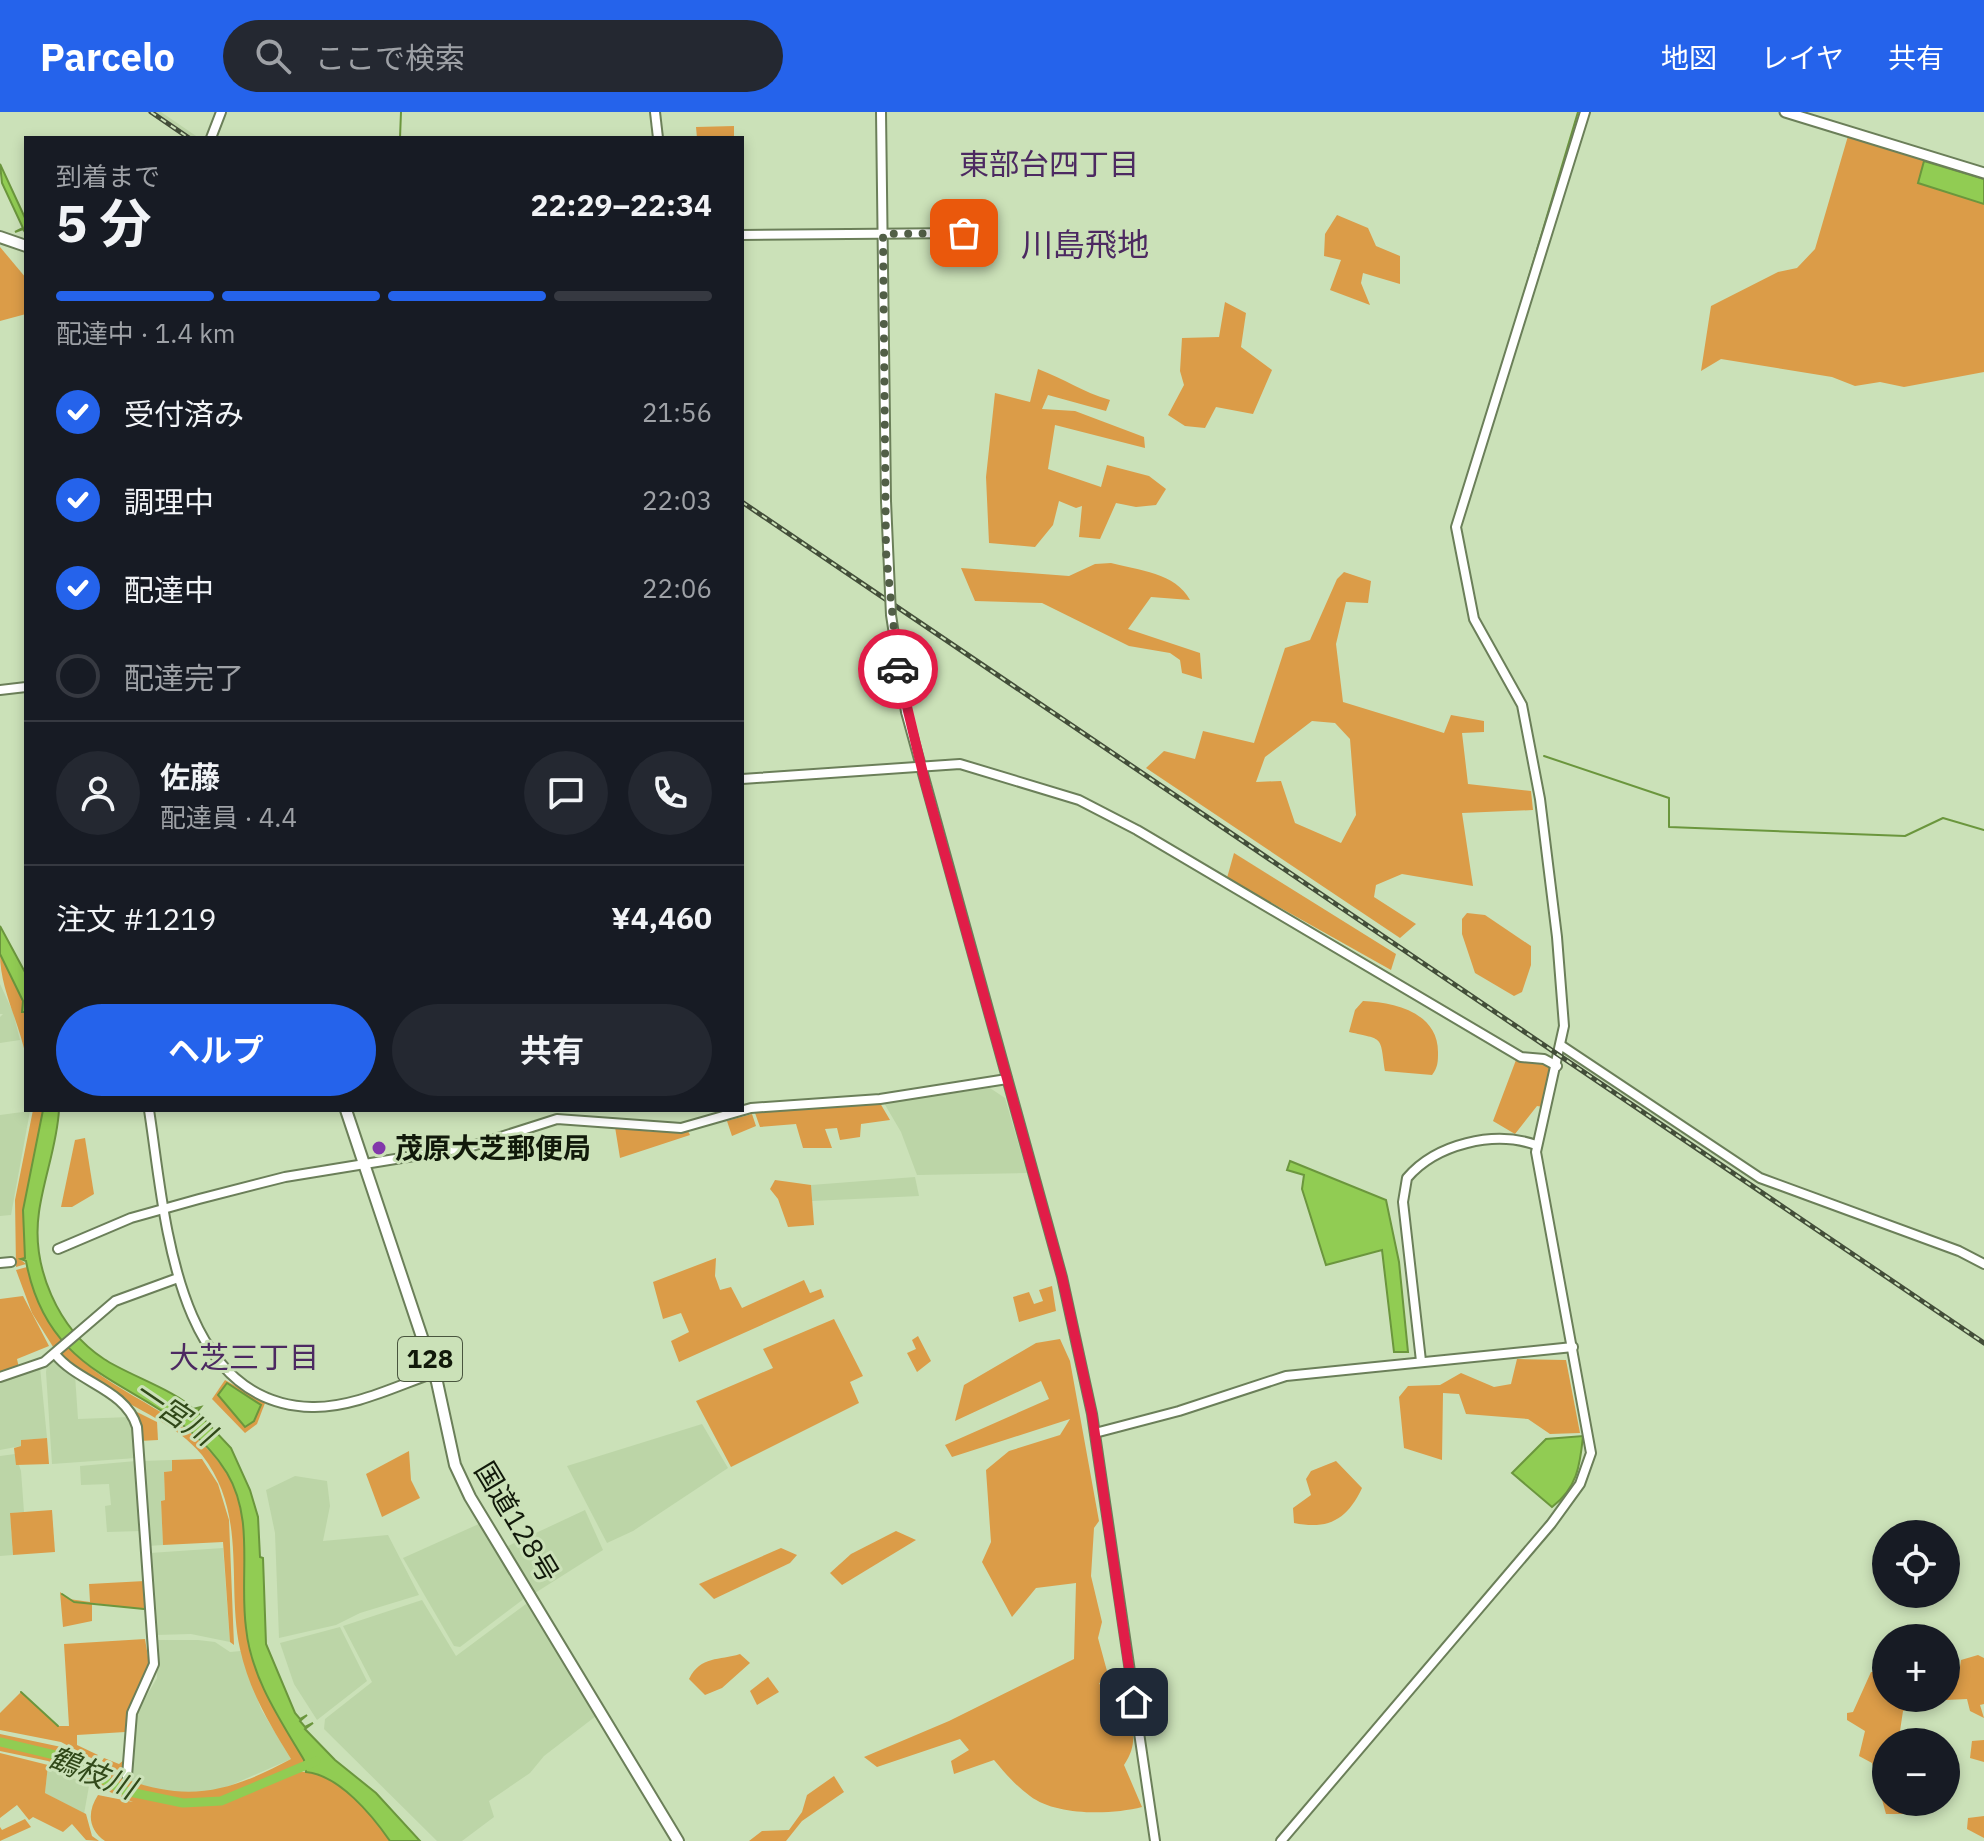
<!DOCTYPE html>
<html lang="ja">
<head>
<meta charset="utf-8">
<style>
  body { margin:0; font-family:"IBM Plex Sans","Noto Sans JP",sans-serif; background:#242831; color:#f1f3f6; height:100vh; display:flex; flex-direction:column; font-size:30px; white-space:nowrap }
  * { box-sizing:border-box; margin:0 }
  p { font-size:26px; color:#9ea1a6 }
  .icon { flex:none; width:44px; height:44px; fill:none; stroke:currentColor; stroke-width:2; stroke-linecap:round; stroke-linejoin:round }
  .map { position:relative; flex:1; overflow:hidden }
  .drawer { position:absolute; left:24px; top:24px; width:720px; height:976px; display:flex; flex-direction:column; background:#171b24; border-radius:0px; box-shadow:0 4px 12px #0003 }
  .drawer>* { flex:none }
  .controls { position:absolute; left:1872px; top:1408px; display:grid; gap:16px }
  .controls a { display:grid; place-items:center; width:88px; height:88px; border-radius:50%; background:#171b24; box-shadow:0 4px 12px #0003; font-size:40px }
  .pin { position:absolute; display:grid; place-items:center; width:68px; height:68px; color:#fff; margin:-34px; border-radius:16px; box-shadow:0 4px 12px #0006 }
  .courier { position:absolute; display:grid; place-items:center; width:80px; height:80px; margin:-40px; border:6px solid #e11d48; border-radius:50%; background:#fff; color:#222; box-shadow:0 2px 10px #0007 }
  .summary em { font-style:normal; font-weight:700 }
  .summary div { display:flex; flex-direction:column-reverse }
  .summary { display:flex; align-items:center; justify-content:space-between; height:136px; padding:0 32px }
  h1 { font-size:52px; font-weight:700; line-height:60px }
  .bar { display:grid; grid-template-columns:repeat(4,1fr); gap:12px 8px; align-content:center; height:96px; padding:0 32px }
  .bar i { height:10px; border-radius:6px; background:#363941 }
  .bar .current { background:#2563eb }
  .bar p { grid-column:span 4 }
  .line { display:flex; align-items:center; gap:20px; padding:0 32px; border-top:2px solid #363941 }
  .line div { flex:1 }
  .round { display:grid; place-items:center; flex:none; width:84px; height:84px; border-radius:42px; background:#242831 }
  ol { padding:0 32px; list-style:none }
  li { display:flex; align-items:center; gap:24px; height:88px }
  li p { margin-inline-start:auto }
  li .icon { padding:8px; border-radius:50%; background:#2563eb; color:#fff; stroke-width:4 }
  li:last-child { color:#9ea1a6 }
  li i { width:44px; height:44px; border:4px solid #363941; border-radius:50% }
  .cta { display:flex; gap:16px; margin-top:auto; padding:16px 32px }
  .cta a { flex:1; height:92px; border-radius:48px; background:#2563eb; color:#fff; font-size:32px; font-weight:700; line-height:92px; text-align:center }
  .cta a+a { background:#242831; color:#f1f3f6 }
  header { display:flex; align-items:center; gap:48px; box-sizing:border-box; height:112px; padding:0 40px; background:#2563eb; color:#fff }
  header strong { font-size:38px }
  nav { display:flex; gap:44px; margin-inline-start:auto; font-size:28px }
  .search { width:560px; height:72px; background:#242831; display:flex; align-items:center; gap:20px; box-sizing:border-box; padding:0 28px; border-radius:44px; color:#9ea1a6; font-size:30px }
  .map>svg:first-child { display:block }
  .built { fill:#bcd5a7 }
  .green { fill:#db9c48; fill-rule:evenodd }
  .water { fill:#91cc53; stroke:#6b963d; stroke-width:2 }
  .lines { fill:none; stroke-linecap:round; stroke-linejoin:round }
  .stream { stroke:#6b963d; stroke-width:2 }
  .river { stroke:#91cc53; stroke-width:9 }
  .secondary-casing { stroke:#6b7f59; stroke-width:12 }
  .primary-casing { stroke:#6b7f59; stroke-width:13 }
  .highway-casing { stroke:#6b7f59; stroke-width:14 }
  .secondary { stroke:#fff; stroke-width:8 }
  .primary { stroke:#fff; stroke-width:9 }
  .highway { stroke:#fff; stroke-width:10 }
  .rail-casing { stroke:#434e39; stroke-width:5 }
  .rail { stroke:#cbe1b8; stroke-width:2; stroke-dasharray:6; stroke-linecap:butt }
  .secondary-bridge-casing { stroke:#6b7f59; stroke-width:12; stroke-linecap:butt }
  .secondary-bridge { stroke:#fff; stroke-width:8 }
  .done { stroke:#525f47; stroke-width:8; stroke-dasharray:0 14.4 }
  .route { stroke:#e11d48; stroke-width:10 }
  .poi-dot { fill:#8238aa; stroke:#cbe1b8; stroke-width:3 }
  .labels { text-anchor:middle; stroke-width:6; stroke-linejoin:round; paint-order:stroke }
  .shield { fill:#cbe1b8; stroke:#49553e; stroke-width:2 }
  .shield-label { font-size:26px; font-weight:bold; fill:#11190a }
  .poi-label { font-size:28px; font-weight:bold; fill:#11190a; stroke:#cbe1b8; text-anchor:start }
  .street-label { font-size:28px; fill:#11190a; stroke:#cbe1b8 }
  .neighbourhood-label { font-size:30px; fill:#4c2961; stroke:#cbe1b8 }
  .water-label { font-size:30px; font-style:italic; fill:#314919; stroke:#cbe1b8 }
  .quarter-label { font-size:32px; fill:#4c2961; stroke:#cbe1b8 }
</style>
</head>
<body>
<header>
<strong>Parcelo</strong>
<div class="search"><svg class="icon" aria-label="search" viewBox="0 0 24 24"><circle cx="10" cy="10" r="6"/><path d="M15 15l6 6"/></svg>ここで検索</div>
<nav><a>地図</a><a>レイヤ</a><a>共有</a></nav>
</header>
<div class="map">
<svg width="1984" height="1729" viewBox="0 0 1984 1729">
  <rect width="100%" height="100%" fill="#cbe1b8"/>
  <g class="built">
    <path d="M147,0H161L199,26H186Z"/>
    <path d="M0,872L13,900L20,928L0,931V905L3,902H0Z"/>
    <path d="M990,976L1005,986L1027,1061L917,1063L901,1020L884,991Z"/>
    <path d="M30,999L11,1103L0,1104V1003Z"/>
    <path d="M915,1065L919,1084L812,1089L811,1073Z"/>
    <path d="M53,1247L75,1263L78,1307L130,1305L136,1346L52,1352L46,1260L47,1253Z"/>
    <path d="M40,1255L47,1326L21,1328V1334L0,1338V1269Z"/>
    <path d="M702,1312L728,1356L633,1419L607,1431L567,1354Z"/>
    <path d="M15,1342L21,1359L24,1400L10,1401L13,1443L0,1444V1344Z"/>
    <path d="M172,1348V1359L164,1360L165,1388L161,1389L163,1433L148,1434L141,1349Z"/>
    <path d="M136,1349L141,1419L107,1420L105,1394L111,1393L109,1372L81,1373L80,1354Z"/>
    <path d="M295,1364L327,1369L330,1394L323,1429L388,1423L419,1483L360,1501L336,1513L279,1526L275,1421L266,1378Z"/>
    <path d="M585,1398L603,1438L535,1481L506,1435Z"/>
    <path d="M481,1411L525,1486L460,1535L454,1534L403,1446Z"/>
    <path d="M223,1436L230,1530L191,1522L156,1523L150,1441Z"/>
    <path d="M422,1488L456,1544L530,1489L596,1604L544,1644L530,1661L489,1689L494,1705L462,1729H437L324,1617L325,1607L372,1570L343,1514Z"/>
    <path d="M340,1515L367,1569L317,1608L294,1572L280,1531Z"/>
    <path d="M156,1528H198L215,1530L230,1540L241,1539L261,1597L291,1647L220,1678L186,1682L156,1678L128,1668L133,1662L136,1602L157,1566Z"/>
    <path d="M48,1653L89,1674L84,1702L45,1681Z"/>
  </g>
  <g class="green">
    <path d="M734,14V26H697L696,15Z"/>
    <path d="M1848,24L1984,67V260L1904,275L1880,270L1855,274L1832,265L1721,247L1701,259L1711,194L1778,160L1797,156L1815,137Z"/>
    <path d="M1337,103L1368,116L1376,134L1400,144V172L1363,161L1361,171L1370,193L1330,178L1341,148L1324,144L1325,122Z"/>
    <path d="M0,135L26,166V202L0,209Z"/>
    <path d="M1225,190L1246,201L1241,235L1272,258L1253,302L1216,295L1205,316L1185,314L1168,303L1184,273L1180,259L1182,226L1219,225Z"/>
    <path d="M1038,257C1065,267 1082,280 1110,288L1106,299L1048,283L1042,297L1075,299L1144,325L1145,336L1055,313L1048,357L1101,375L1107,353L1149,364L1166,377L1156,393L1136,395L1116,391L1100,427L1079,425L1082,394L1076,396L1059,389L1053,413L1035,435L989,431L986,365L995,281L1030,290Z"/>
    <path d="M1111,451C1138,458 1176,461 1190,488L1151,485L1128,517L1200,541L1202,567L1182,561L1180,548L1170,541L1129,534L1042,491L975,489L961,456L1069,464L1095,452Z"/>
    <path d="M1344,460L1371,469L1368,491L1346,490L1336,532L1343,590L1444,621L1451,603L1484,609V620L1462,621L1468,672L1531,679L1533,698L1462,701L1473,774L1402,762L1376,773L1374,785L1416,812L1400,826L1146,656L1164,639L1195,647L1203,619L1254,631L1285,536L1310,528L1337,467ZM1312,609L1335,611L1350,627L1356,703L1341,731L1295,711L1281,669L1256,670L1265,645Z"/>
    <path d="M1234,741L1396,842L1391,858L1227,766Z"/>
    <path d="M1467,801L1485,803L1531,834V853L1522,880L1514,884L1475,861L1462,822V807Z"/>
    <path d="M0,842L25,894L26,946C20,911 0,878 0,842Z"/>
    <path d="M1363,889C1395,890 1438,901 1438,940C1438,950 1438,955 1432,963L1385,959C1380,923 1384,928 1349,920L1355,898Z"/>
    <path d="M1535,947L1553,956L1543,995L1537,994L1515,1022L1493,1009L1516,948Z"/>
    <path d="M880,991L890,1008L861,1012L860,1025L840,1028L837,1016L825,1017L832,1036H803L796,1012L760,1015L755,1001Z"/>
    <path d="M33,998H43L23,1098L25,1146L21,1148L26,1152L16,1155L15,1088Z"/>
    <path d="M752,1002L756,1014L732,1024L727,1009Z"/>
    <path d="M615,1015L655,1020L688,1019L690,1023L620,1046Z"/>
    <path d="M85,1026L94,1082L72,1095H61L75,1028Z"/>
    <path d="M775,1068L811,1073L814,1113L788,1115L778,1087L770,1077Z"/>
    <path d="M716,1146L715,1164L720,1178L731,1175L742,1196L804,1168L810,1181L821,1177L824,1185L679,1250L671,1229L689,1220L681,1201L663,1207L653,1170Z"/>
    <path d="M27,1155L47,1207L63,1230L55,1238L32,1201L16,1158Z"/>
    <path d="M1052,1174L1056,1199L1019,1210L1013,1185L1029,1180L1034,1192L1043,1189L1039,1178Z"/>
    <path d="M23,1184L49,1234L17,1247L19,1256L0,1262V1187Z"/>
    <path d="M834,1207L863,1264L850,1270L859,1291L731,1355L696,1289L773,1256L763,1237Z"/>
    <path d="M918,1224L931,1249L917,1260L907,1241L916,1237L912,1228Z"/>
    <path d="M1060,1227L1070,1249L1099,1409L1094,1416L1091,1464L1102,1510L1098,1526L1107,1559L1099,1572L1119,1579C1130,1606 1142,1627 1124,1653L1142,1695C1111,1703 1056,1704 1030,1684C1016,1674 1005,1661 994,1648L954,1662L951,1649L969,1638L960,1627L877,1655L864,1645L949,1609L1074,1547L1076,1471L1036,1476L1012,1505L982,1450L991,1430L986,1358L1009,1339L1060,1323L1070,1307L952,1345L945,1333L1049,1287L1041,1269L955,1309L964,1273L1036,1231Z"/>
    <path d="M67,1234C117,1288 184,1296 226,1360C256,1406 240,1465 246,1515C251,1564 279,1606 304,1648L305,1653L300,1656C224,1682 208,1705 124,1678L128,1668C192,1691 233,1678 291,1647C269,1611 249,1578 240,1537C226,1470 248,1402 202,1343C177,1313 139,1298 106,1279C89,1268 74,1254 58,1242Z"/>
    <path d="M1517,1247L1566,1248L1580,1321L1550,1322L1528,1307L1466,1302L1459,1282L1443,1281L1442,1348L1404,1336L1399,1285L1408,1274L1440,1273L1461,1261L1494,1275L1511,1272Z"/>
    <path d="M225,1268L265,1291L257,1312L245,1321L212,1287Z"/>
    <path d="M135,1299L157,1310L158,1328L139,1329Z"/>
    <path d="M47,1326L49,1352L16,1353L14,1336L21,1334V1328Z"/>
    <path d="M409,1339L411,1368L420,1386L382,1405L366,1362Z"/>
    <path d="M202,1347L218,1372L229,1408L234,1533L230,1530L223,1430L163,1433L161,1389L165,1388L164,1360L172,1359V1348Z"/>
    <path d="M1336,1349L1362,1376C1347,1408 1328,1418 1294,1411L1293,1396L1311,1383L1306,1367L1311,1359Z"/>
    <path d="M52,1398L55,1440L13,1443L10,1401Z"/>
    <path d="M896,1419L916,1428L842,1473L830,1461L851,1442Z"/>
    <path d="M781,1436L797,1443L790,1451L714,1487L699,1472Z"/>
    <path d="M145,1469L148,1498L92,1491V1509L63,1515L60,1480L69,1487L90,1490L89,1472Z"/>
    <path d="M145,1527L150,1557L134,1590L127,1653L117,1658L102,1649L104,1646L119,1652L125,1647V1620L77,1623V1633L98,1643L93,1647L61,1630L0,1618V1601L21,1580L58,1614H69L64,1532Z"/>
    <path d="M740,1542L750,1551L722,1576L705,1583L689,1567C701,1543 719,1549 740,1542Z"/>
    <path d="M1978,1543L1984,1546V1592L1980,1593L1984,1606L1970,1599L1967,1587L1925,1589L1903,1599L1900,1619L1914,1630H1886V1690L1917,1692L1915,1702H1886L1872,1651L1859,1644L1865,1619L1847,1608V1601L1853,1600L1871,1560H1886V1586H1946V1569L1958,1567L1961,1548Z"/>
    <path d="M768,1565L779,1580L757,1593L750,1579Z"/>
    <path d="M0,1622L66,1636L124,1666L119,1676L61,1643L0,1629Z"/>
    <path d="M1984,1628V1650L1970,1646L1972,1629Z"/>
    <path d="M0,1631L64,1647L118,1678L116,1683L48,1649L0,1639Z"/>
    <path d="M0,1641L48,1653L45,1681L86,1702L92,1724L99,1729L86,1728L72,1712L63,1720L33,1705L29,1708L17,1693L0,1706Z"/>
    <path d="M298,1660C334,1656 372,1702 390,1729H105C88,1717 87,1700 98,1683L133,1690L121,1685L123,1680C197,1705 230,1688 298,1660Z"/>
    <path d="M834,1664L844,1680L802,1709L786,1729H749L762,1719L789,1718L802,1700L807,1683Z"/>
    <path d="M1984,1704V1726L1967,1717L1968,1706Z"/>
    <path d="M25,1707L31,1715L0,1729V1715L2,1718Z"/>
  </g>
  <g class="water">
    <path d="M1924,49L1984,67V92L1918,71Z"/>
    <path d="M0,52L26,108V122L23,117L15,120L23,116L2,71Z"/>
    <path d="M0,814L26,862V900H22L23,889L0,842Z"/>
    <path d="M43,998H59C57,1033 44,1065 39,1100C31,1155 58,1217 104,1247C126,1262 177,1279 193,1297L201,1295L197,1300L231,1336L250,1378L258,1405L260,1445L263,1446L266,1532L295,1601L300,1607L307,1603L300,1609L305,1615L313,1611L305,1617L335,1648L376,1681L420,1729H390C372,1703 339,1663 306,1660L304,1648C279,1606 251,1565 246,1516C239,1464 255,1408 227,1361C169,1267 51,1284 26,1149L21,1147L25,1146L23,1098Z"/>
    <path d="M1290,1049L1386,1088L1399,1150L1408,1240H1394L1382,1138L1326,1153L1302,1077L1304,1063L1287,1058Z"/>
    <path d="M227,1271L261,1293L254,1309L245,1315L218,1283Z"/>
    <path d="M1583,1324C1580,1354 1577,1376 1552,1395L1512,1361L1546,1327Z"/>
  </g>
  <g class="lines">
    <g class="stream">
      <path d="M400,26L401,0"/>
      <path d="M1511,225L1578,0"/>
      <path d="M1482,318L1491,288"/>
      <path d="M1544,644L1669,686V715L1905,724L1943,706L1984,718"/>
      <path d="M62,1482L74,1490L144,1497"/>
      <path d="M21,1580L58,1614"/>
    </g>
    <path class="river" d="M0,1630L59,1644L125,1679L183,1691L221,1689L316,1649"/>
    <defs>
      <g id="secondary">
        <path d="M655,0L658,26"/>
        <path d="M881,0L886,389"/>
        <path d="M211,26L221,0"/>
        <path d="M742,123L964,121"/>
        <path d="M0,578L26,575"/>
        <path d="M906,600L1062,1165L1092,1302L1155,1729"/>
        <path d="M742,667L960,652L1079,688L1137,718L1521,945L1544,947L1557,954"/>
        <path d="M1562,934L1760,1066L1959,1139L1984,1152"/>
        <path d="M149,998C165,1099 173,1292 312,1295C353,1296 396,1274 434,1261"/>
        <path d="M58,1137L131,1106L199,1087L285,1065L469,1035L557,1007L681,1016L751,996L880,987L1007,967"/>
        <path d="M0,1151L11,1150"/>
        <path d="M55,1242C78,1271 126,1277 137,1315L154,1552L132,1601L127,1664"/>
        <path d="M1421,1249L1403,1090L1407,1066C1436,1032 1494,1018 1536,1033"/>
        <path d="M0,1265L44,1250L115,1189L178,1166"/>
        <path d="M1095,1321L1179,1299L1286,1264L1573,1235"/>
        <path d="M1281,1729L1551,1412L1580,1372L1591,1341L1536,1040L1564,914L1557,825L1540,687L1522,593L1474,507L1456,415L1585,0"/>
      </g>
      <path id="primary" d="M1785,0L1984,61"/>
      <g id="highway">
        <path d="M0,125L26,134"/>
        <path d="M346,998L437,1270L455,1353L470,1385L678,1729"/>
      </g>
    </defs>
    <use href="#secondary" class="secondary-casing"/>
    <use href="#primary" class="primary-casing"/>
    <use href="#highway" class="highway-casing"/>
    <use href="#secondary" class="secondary"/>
    <use href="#primary" class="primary"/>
    <use href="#highway" class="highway"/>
    <defs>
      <g id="rail">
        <path d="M151,0L189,26"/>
        <path d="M742,390L1984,1231"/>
      </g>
    </defs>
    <use href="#rail" class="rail-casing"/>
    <use href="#rail" class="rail"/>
    <defs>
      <path id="secondary-bridge" d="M886,389L891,503L906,600"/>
    </defs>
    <use href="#secondary-bridge" class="secondary-bridge-casing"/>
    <use href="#secondary-bridge" class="secondary-bridge"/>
  </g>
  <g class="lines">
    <path class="done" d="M898,557L886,440L883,122L964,121"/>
    <path class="route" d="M898,557L926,674L1062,1165L1092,1302L1134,1590"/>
  </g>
  <circle class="poi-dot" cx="379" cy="1036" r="8"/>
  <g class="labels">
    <rect class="shield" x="398" y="1225" width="64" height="44" rx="6"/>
    <g class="shield-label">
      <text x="430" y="1256">128</text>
    </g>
    <g class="poi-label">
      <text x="395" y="1046">茂原大芝郵便局</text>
    </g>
    <g class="street-label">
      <text transform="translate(517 1410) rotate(59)" y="10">国道128号</text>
    </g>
    <g class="neighbourhood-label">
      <text x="1049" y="63">東部台四丁目</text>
      <text x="244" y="1256">大芝三丁目</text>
    </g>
    <g class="water-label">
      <text transform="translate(174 1301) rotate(34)" y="10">一宮川</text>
      <text transform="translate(92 1661) rotate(22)" y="10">鶴枝川</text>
    </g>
    <g class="quarter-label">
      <text x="1085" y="144">川島飛地</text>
    </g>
  </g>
</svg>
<div class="controls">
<a><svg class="icon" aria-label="locate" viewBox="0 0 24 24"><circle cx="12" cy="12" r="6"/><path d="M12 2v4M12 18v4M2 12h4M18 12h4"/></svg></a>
<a>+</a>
<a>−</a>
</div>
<div class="pin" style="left:964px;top:121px;background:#ea580c"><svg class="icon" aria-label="bag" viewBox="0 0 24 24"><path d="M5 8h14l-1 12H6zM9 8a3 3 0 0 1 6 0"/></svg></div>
<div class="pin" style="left:1134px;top:1590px;background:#1f2937"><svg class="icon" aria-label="home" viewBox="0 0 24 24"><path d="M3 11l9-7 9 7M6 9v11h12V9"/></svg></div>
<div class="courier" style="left:898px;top:557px"><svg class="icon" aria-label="car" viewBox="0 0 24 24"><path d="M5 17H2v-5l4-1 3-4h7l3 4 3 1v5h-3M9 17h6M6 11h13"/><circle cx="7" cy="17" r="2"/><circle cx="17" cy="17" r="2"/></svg></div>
<section class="drawer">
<div class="summary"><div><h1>5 分</h1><p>到着まで</p></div><em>22:29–22:34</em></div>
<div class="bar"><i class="current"></i><i class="current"></i><i class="current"></i><i></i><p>配達中 · 1.4 km</p></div>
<ol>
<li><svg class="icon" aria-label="check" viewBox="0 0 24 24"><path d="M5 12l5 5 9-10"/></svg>受付済み<p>21:56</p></li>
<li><svg class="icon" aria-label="check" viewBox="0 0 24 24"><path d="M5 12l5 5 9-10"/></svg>調理中<p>22:03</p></li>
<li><svg class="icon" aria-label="check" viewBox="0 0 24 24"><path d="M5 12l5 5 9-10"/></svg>配達中<p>22:06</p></li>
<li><i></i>配達完了</li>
</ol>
<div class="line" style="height:144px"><a class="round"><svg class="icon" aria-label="person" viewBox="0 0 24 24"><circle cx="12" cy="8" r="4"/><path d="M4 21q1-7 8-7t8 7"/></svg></a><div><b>佐藤</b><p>配達員 · 4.4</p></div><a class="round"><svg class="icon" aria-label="chat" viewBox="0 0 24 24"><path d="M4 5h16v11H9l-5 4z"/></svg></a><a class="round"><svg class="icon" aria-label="phone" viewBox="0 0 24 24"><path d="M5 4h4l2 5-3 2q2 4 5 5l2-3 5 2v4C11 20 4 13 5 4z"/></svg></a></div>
<div class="line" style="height:104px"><div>注文 #1219</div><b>¥4,460</b></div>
<div class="cta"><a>ヘルプ</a><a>共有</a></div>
</section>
</div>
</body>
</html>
